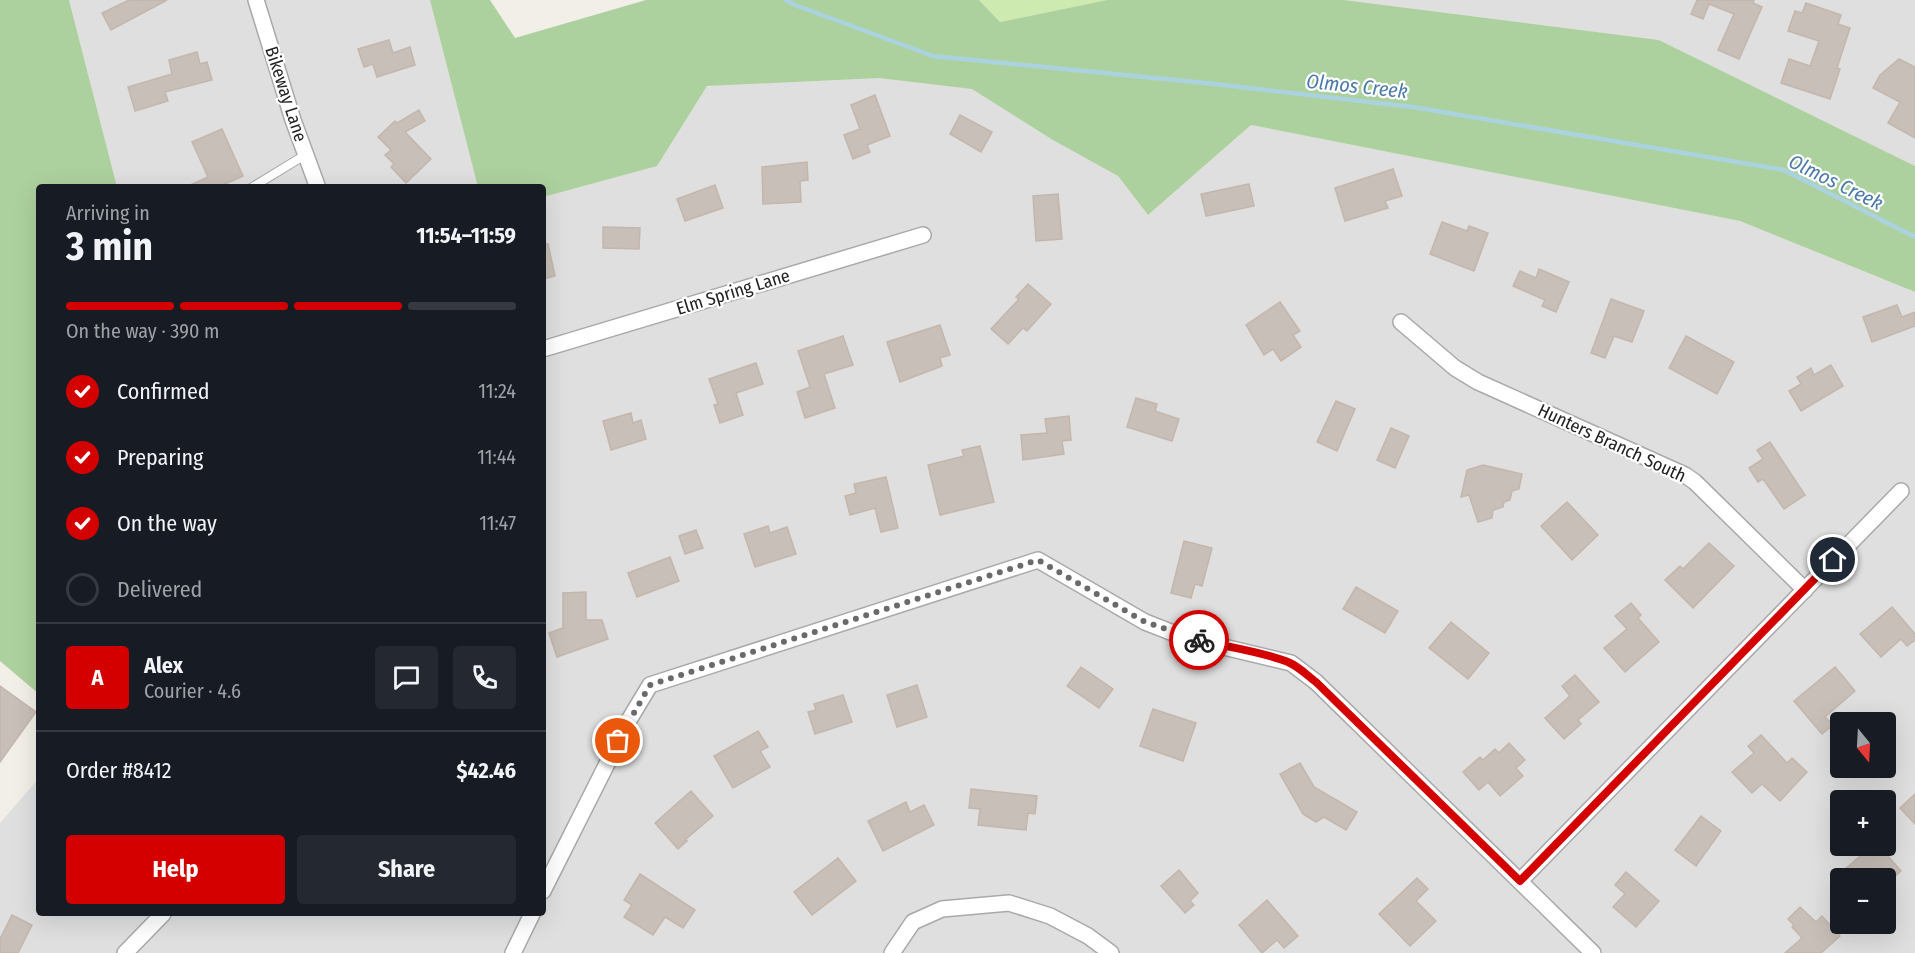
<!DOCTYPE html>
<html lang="en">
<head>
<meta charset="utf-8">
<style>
  body { margin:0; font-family:"Fira Sans Condensed",sans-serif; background:#242831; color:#f1f3f6; height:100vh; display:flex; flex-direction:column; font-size:22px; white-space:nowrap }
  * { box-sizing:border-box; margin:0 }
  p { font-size:20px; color:#9ea1a6 }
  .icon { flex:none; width:33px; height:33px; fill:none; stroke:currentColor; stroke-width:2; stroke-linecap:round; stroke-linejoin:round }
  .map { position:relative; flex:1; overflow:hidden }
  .side { position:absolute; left:36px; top:184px; width:510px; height:732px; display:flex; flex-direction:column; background:#171b24; border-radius:6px; box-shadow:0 6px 24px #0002 }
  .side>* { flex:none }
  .needle { width:39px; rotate:162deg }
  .tools { position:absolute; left:1830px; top:712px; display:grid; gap:12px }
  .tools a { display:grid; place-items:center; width:66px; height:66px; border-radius:6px; background:#171b24; box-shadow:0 6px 24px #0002; font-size:30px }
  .pin { position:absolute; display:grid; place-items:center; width:51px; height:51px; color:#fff; margin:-26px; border:3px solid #fff; border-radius:50%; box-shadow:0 2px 6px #0007 }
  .courier { position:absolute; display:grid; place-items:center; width:60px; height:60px; margin:-30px; border:4px solid #d40000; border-radius:50%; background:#fff; color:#222; box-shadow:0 2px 8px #0007 }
  .overview em { font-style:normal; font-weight:700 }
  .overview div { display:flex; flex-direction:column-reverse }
  .overview { display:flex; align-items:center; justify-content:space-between; height:102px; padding:0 30px }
  h1 { font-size:39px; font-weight:700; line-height:45px }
  .bar { display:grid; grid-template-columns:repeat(4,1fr); gap:9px 6px; align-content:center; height:72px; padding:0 30px }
  .bar i { height:8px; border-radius:4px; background:#363941 }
  .bar .current { background:#d40000 }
  .bar p { grid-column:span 4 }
  .line { display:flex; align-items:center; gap:15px; padding:0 30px; border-top:2px solid #363941 }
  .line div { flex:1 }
  .round { display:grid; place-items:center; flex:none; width:63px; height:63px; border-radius:6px; background:#242831 }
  ol { padding:0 30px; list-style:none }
  li { display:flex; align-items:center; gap:18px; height:66px }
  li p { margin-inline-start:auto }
  li .icon { padding:6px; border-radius:50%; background:#d40000; color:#fff; stroke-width:4 }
  li:last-child { color:#9ea1a6 }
  li i { width:33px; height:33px; border:3px solid #363941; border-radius:50% }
  .button { display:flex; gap:12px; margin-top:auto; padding:12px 30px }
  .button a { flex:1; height:69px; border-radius:6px; background:#d40000; color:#fff; font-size:24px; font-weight:700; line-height:69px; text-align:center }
  .button a+a { background:#242831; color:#f1f3f6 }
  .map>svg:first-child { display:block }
  .residential { fill:#e0dfdf; fill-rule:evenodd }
  .grass { fill:#cdebb0 }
  .forest { fill:#add19e }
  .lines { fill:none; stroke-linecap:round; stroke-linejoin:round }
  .stream { stroke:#aad3df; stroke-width:4.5 }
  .building { fill:#c7bfb8; stroke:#c4b6ab; stroke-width:1.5 }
  .service-casing { stroke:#a9a9a9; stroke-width:10 }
  .minor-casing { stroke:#a9a9a9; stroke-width:18 }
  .service { stroke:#fff; stroke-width:8 }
  .minor { stroke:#fff; stroke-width:15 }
  .done { stroke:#6b6a68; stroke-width:6; stroke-dasharray:0 10.8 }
  .route { stroke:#d40000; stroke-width:8 }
  .labels { text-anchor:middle; stroke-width:4.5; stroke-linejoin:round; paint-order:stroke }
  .street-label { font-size:18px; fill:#222; stroke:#fff }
  .water-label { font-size:20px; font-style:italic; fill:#4a7aab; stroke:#fff }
</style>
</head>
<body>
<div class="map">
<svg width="1915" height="953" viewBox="0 0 1915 953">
  <rect width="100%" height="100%" fill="#f2efe9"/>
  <g class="residential">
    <path d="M69,0H434L476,138L1000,22L1148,215L1251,125L1740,221L1915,292V953H0V823L39,778V914H543V188L117,187ZM1840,723H1886V768H1840ZM1840,801H1886V846H1840ZM1840,879H1886V924H1840Z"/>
    <path d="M1344,0H1915V166L1659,40Z"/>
  </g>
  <path class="grass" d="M979,0H1107L1000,22Z"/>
  <g class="forest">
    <path d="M0,0H69L117,187L39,188V694L0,661Z"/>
    <path d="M430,0H490L515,38L646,0H979L1000,22L1107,0H1344L1659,40L1915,166V292L1740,221L1251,125L1148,215L1118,176L1053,140L972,89L879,78L707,86L657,166L543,197V188L478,187Z"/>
  </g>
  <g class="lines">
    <path class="stream" d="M786,0L795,5L933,56L1206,83L1413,107L1784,170L1915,237"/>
  </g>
  <g class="building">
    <path d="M129,0H167L111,30L102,13Z"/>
    <path d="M1697,0H1754L1753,3L1762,7L1739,59L1718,50L1734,14L1709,4L1703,19L1691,14Z"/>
    <path d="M1806,3L1841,15L1838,24L1850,28L1837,68L1840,69L1830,99L1781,83L1789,59L1810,66L1819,41L1788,31L1795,11L1802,13Z"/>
    <path d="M389,40L393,53L410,47L415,65L377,77L373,64L364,67L358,49Z"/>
    <path d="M197,52L200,64L207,62L212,80L165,92L168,101L135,111L128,87L172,74L169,60Z"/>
    <path d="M1899,59L1915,67V138L1888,123L1900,102L1873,88L1880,75Z"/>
    <path d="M875,95L890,136L867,145L870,152L853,159L844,135L860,129L851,105Z"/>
    <path d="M419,110L425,121L405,132L431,159L406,183L391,167L394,164L385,155L391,150L378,137L395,121L397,123Z"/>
    <path d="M960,115L992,132L981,152L950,134Z"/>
    <path d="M222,129L243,176L216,188H184L208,177L192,142Z"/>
    <path d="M807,162L808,180L800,181L801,202L763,204L762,167Z"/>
    <path d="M1393,169L1402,196L1385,201L1388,208L1345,221L1335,188Z"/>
    <path d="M1249,184L1254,206L1206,216L1201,194Z"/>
    <path d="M715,185L723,208L685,221L677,199Z"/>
    <path d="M1058,194L1062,239L1036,241L1033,196Z"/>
    <path d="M1442,222L1467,231L1469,226L1488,233L1474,271L1430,254Z"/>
    <path d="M603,227L640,228L639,249L603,248Z"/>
    <path d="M543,244H548L555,276L543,279Z"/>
    <path d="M1539,269L1569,282L1556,312L1542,306L1545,300L1513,286L1520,271L1536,278Z"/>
    <path d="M1028,284L1051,304L1027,331L1023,328L1008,344L991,329L1019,299L1016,297Z"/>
    <path d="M1611,299L1644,311L1632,342L1614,336L1605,358L1591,353Z"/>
    <path d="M1280,302L1300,331L1293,335L1301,347L1281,361L1273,349L1264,355L1246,325Z"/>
    <path d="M1897,305L1902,317L1915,312V326L1872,342L1863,317Z"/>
    <path d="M940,325L950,355L940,358L942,366L900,382L887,342Z"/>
    <path d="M843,336L853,365L824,374L835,408L805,418L797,392L810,387L798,351Z"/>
    <path d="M1686,336L1734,362L1717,394L1669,368Z"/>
    <path d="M756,363L763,384L736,393L743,415L720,423L714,405L718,404L709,379Z"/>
    <path d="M1831,365L1843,386L1801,411L1789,391L1801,384L1797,377L1811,368L1814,375Z"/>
    <path d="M1136,398L1157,404L1155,411L1179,419L1172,441L1127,427Z"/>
    <path d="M1336,401L1355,409L1337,451L1317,442Z"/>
    <path d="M631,413L633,423L641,420L646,439L611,450L603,421Z"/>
    <path d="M1069,416L1071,440L1062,441L1064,454L1023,460L1021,435L1047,433L1045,419Z"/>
    <path d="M1391,428L1409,436L1395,468L1377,460Z"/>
    <path d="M1770,442L1805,495L1784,509L1763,479L1758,482L1749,468L1763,459L1757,450Z"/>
    <path d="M980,446L994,502L940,515L928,465L964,456L962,450Z"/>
    <path d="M1483,465L1522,474L1519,489L1512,491L1510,500L1504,502L1503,507L1493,510L1492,518L1478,522L1469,495L1461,497L1467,470Z"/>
    <path d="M886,477L898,528L881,532L875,508L850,515L845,496L856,493L854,484Z"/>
    <path d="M1567,502L1598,535L1572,560L1541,526Z"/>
    <path d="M768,526L770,533L787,527L796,554L755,567L744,534Z"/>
    <path d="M696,530L703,548L685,554L679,536Z"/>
    <path d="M1184,541L1212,548L1202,586L1195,584L1191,598L1171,593Z"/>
    <path d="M1709,543L1734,566L1693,608L1665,580L1680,566L1683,569Z"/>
    <path d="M670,557L679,581L637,597L628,573Z"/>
    <path d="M1356,587L1398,611L1385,633L1343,609Z"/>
    <path d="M586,592V620H602L608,639L557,657L549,633L563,628V593Z"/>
    <path d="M1631,603L1641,615L1638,618L1659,642L1625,672L1604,648L1627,629L1615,616Z"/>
    <path d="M1892,607L1915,634V640L1907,646L1901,639L1881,657L1860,634Z"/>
    <path d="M1451,622L1489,653L1468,679L1429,648Z"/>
    <path d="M1081,667L1113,689L1099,708L1067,686Z"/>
    <path d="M1835,667L1855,691L1825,717L1833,725L1822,734L1794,701Z"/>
    <path d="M1575,675L1599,702L1578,720L1581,724L1564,739L1545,718L1570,696L1562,686Z"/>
    <path d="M917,685L927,717L897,727L887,695Z"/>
    <path d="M0,686L36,712L0,762Z"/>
    <path d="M843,695L852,722L815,734L808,712L816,710L814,704Z"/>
    <path d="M1153,709L1196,723L1183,761L1140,746Z"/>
    <path d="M758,731L768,747L760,751L770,767L733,788L714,756Z"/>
    <path d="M1761,735L1787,763L1792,758L1807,772L1780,801L1762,784L1752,793L1732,772L1754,753L1748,746Z"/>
    <path d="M1509,743L1525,760L1516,768L1523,776L1500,796L1488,782L1479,790L1463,772L1480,757L1483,760L1495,749L1499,753Z"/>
    <path d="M1300,763L1314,787L1357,812L1346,830L1324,817L1316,822L1303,814L1280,774Z"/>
    <path d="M971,789L1037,796L1035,814L1028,813L1026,830L978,825L980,809L969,808Z"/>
    <path d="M691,791L713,816L685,840L687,841L678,849L655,823Z"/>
    <path d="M1915,794V824L1900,808Z"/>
    <path d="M906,802L910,812L924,805L934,825L883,851L868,821Z"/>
    <path d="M1701,816L1721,831L1696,866L1675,850Z"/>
    <path d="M1872,846H1879L1901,871L1892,879H1853L1845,869Z"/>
    <path d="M838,858L856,881L812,915L794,892Z"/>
    <path d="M1179,870L1198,893L1190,901L1194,905L1185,913L1161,886Z"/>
    <path d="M1626,872L1659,901L1636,927L1613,907L1625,894L1615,885Z"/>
    <path d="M640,874L695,910L683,928L665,917L653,935L624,917L632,905L624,900Z"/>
    <path d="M1417,878L1428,889L1416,901L1436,921L1410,946L1379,914Z"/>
    <path d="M1267,900L1298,936L1284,948L1277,940L1262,953L1239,925Z"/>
    <path d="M1800,907L1816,922L1822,916L1840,936L1821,953H1785L1802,938L1792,927L1794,925L1788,919Z"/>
    <path d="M12,915L32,925L18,953H0V939Z"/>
  </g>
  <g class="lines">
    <defs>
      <path id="service" d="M251,188L305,155"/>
      <g id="minor">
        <path d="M256,0L293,120L318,188"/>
        <path d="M1401,322L1455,368L1478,382L1685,475L1695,482L1805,590"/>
        <path d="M543,349L923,235"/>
        <path d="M1520,881L1901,491"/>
        <path d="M543,891L629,720L650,685L1038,560L1145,622L1186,638L1291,663L1316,682L1593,953"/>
        <path d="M125,953L163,914"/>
        <path d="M513,953L532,914"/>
        <path d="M892,953L913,922L942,909L1009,903L1050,916L1088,936L1111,953"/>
      </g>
    </defs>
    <use href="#service" class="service-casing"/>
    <use href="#minor" class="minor-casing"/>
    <use href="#service" class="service"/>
    <use href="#minor" class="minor"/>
  </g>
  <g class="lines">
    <path class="done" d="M618,741L650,685L1038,560L1145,622L1199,640"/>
    <path class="route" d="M1199,640C1225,647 1266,652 1290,663C1299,667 1308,676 1316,682L1520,881L1833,560"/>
  </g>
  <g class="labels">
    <g class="street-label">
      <text transform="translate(286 94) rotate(72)" y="6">Bikeway Lane</text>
      <text transform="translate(733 292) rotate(-17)" y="6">Elm Spring Lane</text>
      <text transform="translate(1612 443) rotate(25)" y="6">Hunters Branch South</text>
    </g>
    <g class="water-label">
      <text transform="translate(1357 86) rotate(6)" y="7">Olmos Creek</text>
      <text transform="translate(1836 182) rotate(26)" y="7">Olmos Creek</text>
    </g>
  </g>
</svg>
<div class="tools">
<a><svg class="needle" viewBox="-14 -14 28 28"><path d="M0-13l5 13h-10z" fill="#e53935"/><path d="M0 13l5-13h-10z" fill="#9ea1a6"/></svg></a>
<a>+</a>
<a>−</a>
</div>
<div class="pin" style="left:618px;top:741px;background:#ea580c"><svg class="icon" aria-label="bag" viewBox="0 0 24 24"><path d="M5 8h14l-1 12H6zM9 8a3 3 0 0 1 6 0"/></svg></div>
<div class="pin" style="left:1833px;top:560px;background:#1f2937"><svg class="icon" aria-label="home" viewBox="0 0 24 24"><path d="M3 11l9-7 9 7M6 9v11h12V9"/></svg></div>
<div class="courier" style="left:1199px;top:640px"><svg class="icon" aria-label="bike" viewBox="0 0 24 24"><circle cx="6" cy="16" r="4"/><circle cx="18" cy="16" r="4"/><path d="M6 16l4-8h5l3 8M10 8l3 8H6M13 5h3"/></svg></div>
<section class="side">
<div class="overview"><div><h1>3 min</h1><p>Arriving in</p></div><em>11:54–11:59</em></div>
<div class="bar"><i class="current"></i><i class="current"></i><i class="current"></i><i></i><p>On the way · 390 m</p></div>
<ol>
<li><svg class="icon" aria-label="check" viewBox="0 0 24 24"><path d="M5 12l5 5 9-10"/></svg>Confirmed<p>11:24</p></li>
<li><svg class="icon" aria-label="check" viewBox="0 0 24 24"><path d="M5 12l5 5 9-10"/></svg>Preparing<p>11:44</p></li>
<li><svg class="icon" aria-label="check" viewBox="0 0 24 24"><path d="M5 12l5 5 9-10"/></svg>On the way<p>11:47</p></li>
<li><i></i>Delivered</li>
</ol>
<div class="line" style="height:108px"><b class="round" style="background:#d40000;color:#fff">A</b><div><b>Alex</b><p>Courier · 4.6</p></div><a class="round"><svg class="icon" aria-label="chat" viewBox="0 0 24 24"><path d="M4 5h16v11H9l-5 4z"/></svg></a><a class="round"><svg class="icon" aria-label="phone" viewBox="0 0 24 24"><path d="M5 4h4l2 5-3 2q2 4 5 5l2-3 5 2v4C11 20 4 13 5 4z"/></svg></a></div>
<div class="line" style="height:78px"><div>Order #8412</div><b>$42.46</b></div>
<div class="button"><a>Help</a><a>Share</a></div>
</section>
</div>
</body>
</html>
